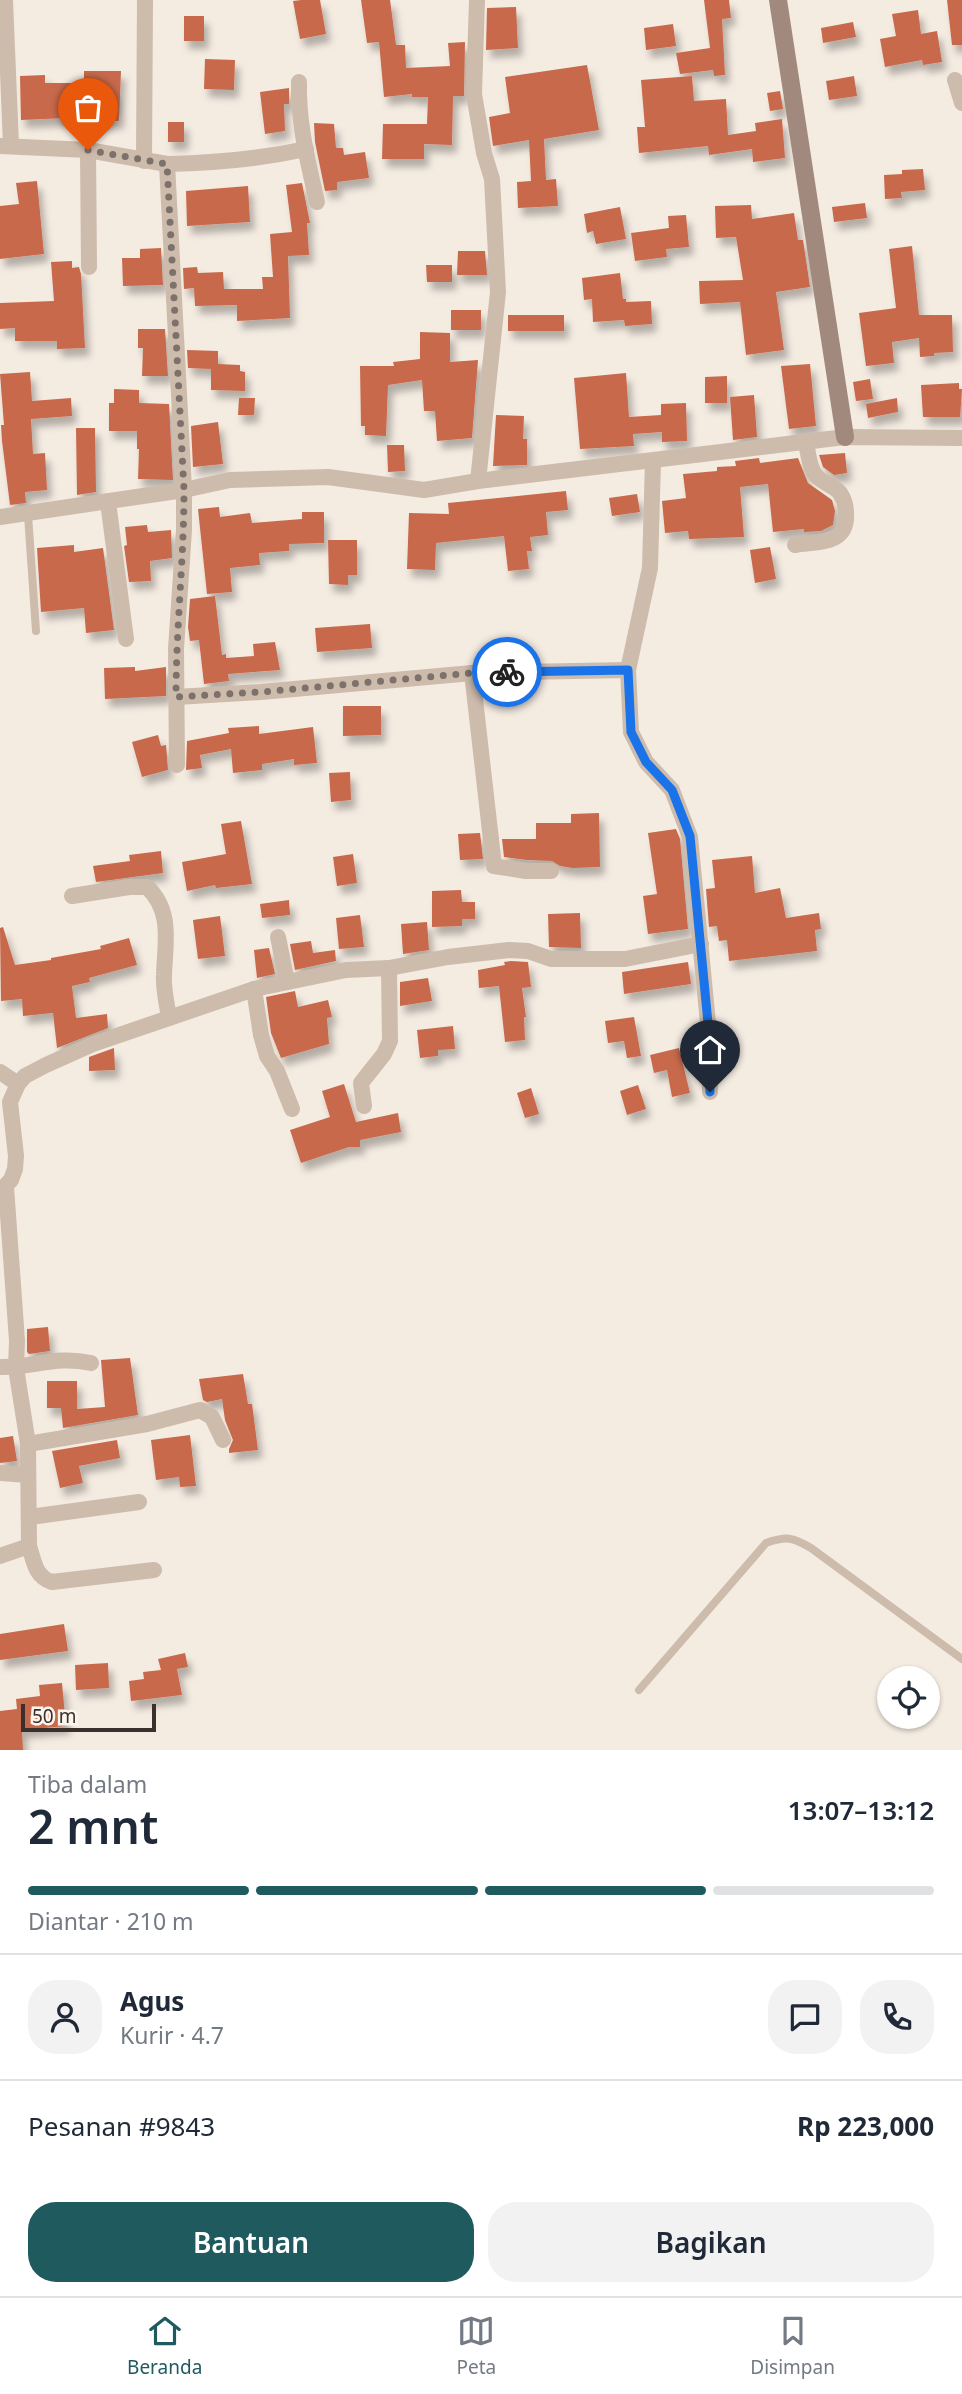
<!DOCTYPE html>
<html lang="id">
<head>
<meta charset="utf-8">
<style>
  body { margin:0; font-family:"Noto Sans",sans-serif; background:#f2f2f3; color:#1f2937; height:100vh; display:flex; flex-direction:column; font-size:26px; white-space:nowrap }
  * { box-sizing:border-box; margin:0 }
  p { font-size:23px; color:#747a83 }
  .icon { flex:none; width:38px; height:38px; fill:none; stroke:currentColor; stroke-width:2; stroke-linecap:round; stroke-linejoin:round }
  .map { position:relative; height:1750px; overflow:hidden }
  .details { display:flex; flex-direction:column; background:#fff; flex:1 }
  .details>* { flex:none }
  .controls { position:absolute; left:877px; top:1666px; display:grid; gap:14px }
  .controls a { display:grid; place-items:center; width:63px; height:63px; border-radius:50%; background:#fff; box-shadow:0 2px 5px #0004; font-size:35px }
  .scale { position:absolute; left:21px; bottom:18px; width:135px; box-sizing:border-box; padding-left:7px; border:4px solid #3b302b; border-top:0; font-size:19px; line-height:24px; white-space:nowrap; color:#3b302b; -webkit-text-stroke:5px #fbf5ee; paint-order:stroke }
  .pin { position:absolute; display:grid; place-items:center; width:60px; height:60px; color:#fff; margin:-72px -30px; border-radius:50% 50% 50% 0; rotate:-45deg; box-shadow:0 0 7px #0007 }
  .pin .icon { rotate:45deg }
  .courier { position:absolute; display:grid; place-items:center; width:70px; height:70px; margin:-35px; border:5px solid #1a73e8; border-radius:50%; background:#fff; color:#222; box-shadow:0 2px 9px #0007 }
  .summary em { font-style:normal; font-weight:600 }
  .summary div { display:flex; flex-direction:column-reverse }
  .summary { display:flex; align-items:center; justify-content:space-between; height:119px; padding:0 28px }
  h1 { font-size:46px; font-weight:600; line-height:52px }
  .bar { display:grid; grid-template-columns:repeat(4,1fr); gap:10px 7px; align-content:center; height:84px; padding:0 28px }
  .bar i { height:9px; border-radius:5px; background:#e0e1e3 }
  .bar .active { background:#1f5a5e }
  .bar p { grid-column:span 4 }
  .line { display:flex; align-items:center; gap:18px; padding:0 28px; border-top:2px solid #e0e1e3 }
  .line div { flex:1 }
  .round { display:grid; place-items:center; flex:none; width:74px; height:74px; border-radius:28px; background:#f2f2f3 }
  .action { display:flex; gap:14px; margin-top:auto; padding:14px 28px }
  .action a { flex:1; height:80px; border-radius:28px; background:#1f5a5e; color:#fff; font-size:28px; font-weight:600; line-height:80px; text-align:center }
  .action a+a { background:#f2f2f3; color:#1f2937 }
  .tabs { display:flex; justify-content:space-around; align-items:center; height:98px; border-top:2px solid #e0e1e3; background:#fff; font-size:19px; color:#747a83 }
  .tabs a { display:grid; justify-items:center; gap:4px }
  .tabs .active { color:#1f5a5e }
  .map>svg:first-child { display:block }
  .building { fill:#c8694b; filter:url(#shadow) }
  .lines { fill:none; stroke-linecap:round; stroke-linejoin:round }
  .lane { stroke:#cdbbac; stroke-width:8 }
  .street { stroke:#cdbbac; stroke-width:16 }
  .secondary { stroke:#a18a7d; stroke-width:18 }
  .done { stroke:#7c716b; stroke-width:7; stroke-dasharray:0 12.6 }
  .route { stroke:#1a73e8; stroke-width:9 }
</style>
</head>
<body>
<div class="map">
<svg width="962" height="1750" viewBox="0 0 962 1750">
  <defs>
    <filter id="shadow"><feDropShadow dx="4.5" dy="8" stdDeviation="3.5" flood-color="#0004"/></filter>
  </defs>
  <rect width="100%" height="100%" fill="#f4ebe1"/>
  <g class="building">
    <path d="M301,0H320L326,34L300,39L293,1Z"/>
    <path d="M361,0H390L396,45H405L406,68L450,66L448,43L465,42L464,96H453L452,145L424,144V159H382L383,124H427L428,97H412V94L384,97L379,42L367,43Z"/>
    <path d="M704,0H729L731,18L722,19L725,75L714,76L713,70L680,74L676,53L710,48Z"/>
    <path d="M947,0H962V45H952Z"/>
    <path d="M516,7L518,48L486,50L487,8Z"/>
    <path d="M918,10L921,34L937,31L942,62L923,65L922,60L885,67L880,39L896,36L892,14Z"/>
    <rect x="184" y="16" width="20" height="25"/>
    <path d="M853,22L856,37L823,43L821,28Z"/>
    <path d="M673,24L676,46L646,50L644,28Z"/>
    <path d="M205,59L235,60L234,90L204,89Z"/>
    <path d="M587,65L599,130L544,139L546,180L556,179L558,206L518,208L517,182L531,181L529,140L493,146L489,117L510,113L505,77Z"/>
    <path d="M84,71H121L119,121L89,122V117L21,120L20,76L45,75V83H84Z"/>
    <path d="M692,76L694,101L726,99L728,135L756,131L755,123L782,119L785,158L753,162L752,149L709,155L708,146L639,153L637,127H645L641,80Z"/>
    <path d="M854,76L857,96L829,100L826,81Z"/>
    <path d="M289,88V104H284L285,131L265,134L260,92Z"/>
    <path d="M780,91L783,109L770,111L767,93Z"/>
    <rect x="168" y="122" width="16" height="20"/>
    <path d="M314,123L334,124L336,148H343L344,155L365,152L369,178L337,182V190L325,191L315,142Z"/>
    <path d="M923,169L925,190L901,192L902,198L885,199L884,175L902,174V170Z"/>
    <path d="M37,181L44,254L0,259V206L19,204L16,183Z"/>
    <path d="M302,183L310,223H307L309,255L288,256L290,318L237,321V305L195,306L194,288L184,289L183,268L197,267L198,273L223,272L224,289H263L262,277H273L270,234L292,232L286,185Z"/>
    <path d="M248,186L250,222L187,226L186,191Z"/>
    <path d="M865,203L867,218L834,222L832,207Z"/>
    <path d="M751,205L752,219L794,213L798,240H803L810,287L776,292L784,350L746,355L740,302L700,304L699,281L743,280L736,237L716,238L715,206Z"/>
    <path d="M620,207L626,239L596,244L593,231L587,233L584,214Z"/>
    <path d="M686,215L689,247L666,249L667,257L635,261L631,233L669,228L668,216Z"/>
    <path d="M912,246L919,315H952L953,352L934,353V356L920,357L919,338L892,342L894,363L866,366L859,313L896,308L889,249Z"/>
    <path d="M161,248L163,285L123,286L122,258H140V249Z"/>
    <path d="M458,251H485L487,275H457Z"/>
    <path d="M72,261V268L79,267L81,274L85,348L57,349V341H15V328L0,329V303L54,301L51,262Z"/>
    <path d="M426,265H452V282H427Z"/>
    <path d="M620,273L623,299H626V302L651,301L652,324L625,326L624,320L593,322L592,299L584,300L582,278Z"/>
    <rect x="451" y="310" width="30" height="20"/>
    <rect x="508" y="315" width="56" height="16"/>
    <path d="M138,329H165L168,376H142L143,348H138Z"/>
    <path d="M420,332L450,333V362L478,360L472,438L437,441L435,411H424L422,380L388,385L386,436L365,435V426H361L360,366H394L393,362L420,359Z"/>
    <path d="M187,350L218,351V364L240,365V371L245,372V391L211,390V369L188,368Z"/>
    <path d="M810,364L816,426L789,429L781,366Z"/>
    <path d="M30,372L32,401L71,398L72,416L31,419L33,454L45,453L47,490L25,492L26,503L10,505L2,441L1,425H4L0,374Z"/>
    <path d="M626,373L629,417L661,415V404L686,403L687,441L662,442V432L633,434L634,446L580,449L574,378Z"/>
    <path d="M727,376V403H705V377Z"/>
    <path d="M870,379L873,399L856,401L853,382Z"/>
    <path d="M959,383V389H962L960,417H923L921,385Z"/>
    <path d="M114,389L139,390V403L169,404L173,480L138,479L139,449H137V431H109V403H114Z"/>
    <path d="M754,395L757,437L733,440L730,397Z"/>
    <path d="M239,398H255L254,415H238Z"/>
    <path d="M897,398L898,412L868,418L866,404Z"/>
    <path d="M496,415L524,416L523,439H527V465L493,466Z"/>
    <path d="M218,422L223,464L193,467L191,426Z"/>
    <path d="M76,428H95L96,492L77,495Z"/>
    <path d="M387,445H404L405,471L388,472Z"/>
    <path d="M845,453L847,473L834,475L823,467L819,455Z"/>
    <path d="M759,458L760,463L798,458L808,483L832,500L835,511L833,525L821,531L804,532V529L773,532L768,484L740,487L744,537L689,539L688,531L665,533L662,501L686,498L683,474L717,471V467L736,466L735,461Z"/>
    <path d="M566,491L568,510L546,512L548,535L530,537L532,551H527L529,569L508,571L504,536L436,543L435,570L407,569L409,513L449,514L448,503Z"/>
    <path d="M637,494L640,512L612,516L609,498Z"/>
    <path d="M219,507L220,517L250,513L252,523L302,519V512H324V543L289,544V551L259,553L260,565L230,568L232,592L207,594L198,509Z"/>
    <path d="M147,525L148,532L171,530L172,558L150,561L151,581L129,582L124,546L127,545L125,527Z"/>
    <path d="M328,540H357V575H348V585L329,584Z"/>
    <path d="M74,545V552L103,548L114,630L86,633L84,608L41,612L37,548Z"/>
    <path d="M770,547L776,579L755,583L750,550Z"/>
    <path d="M215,596L222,655L226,654V658L254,656L253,644L275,642L280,670L228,674L229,681L204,684L199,640L190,641L188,627L190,599Z"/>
    <path d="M370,624L372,648L317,652L315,628Z"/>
    <path d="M135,667V671L166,667V696L105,699L104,668Z"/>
    <path d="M343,706H381V735L343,736Z"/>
    <path d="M259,726V734L313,727L317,763L294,765V759L262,764V770L233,773L231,749L200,755L202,768L186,770L187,741L229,733L228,728Z"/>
    <path d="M158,735L161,746L166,745L168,770L142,777L132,742Z"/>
    <path d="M350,772L351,800L331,802L329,773Z"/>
    <path d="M599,813L600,867L573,868L560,866L552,861L527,860L504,857L502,839H536V823H571V814Z"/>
    <path d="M241,821L252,884L216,888L215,885L187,891L182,862L226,854L221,824Z"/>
    <path d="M676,829L680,839L688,929L648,934L643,896L657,894L648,833Z"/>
    <path d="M480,833L483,859L460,860L458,834Z"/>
    <path d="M161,851L163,873L96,882L93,866L130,861L129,855Z"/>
    <path d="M353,854L357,883L337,886L333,857Z"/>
    <path d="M752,856L755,893L780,888L786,918L819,913L821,929L815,930L817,951L729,961L727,940L719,941L717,926L709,927L706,889L715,888L712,860Z"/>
    <path d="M461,890L462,902H475V919H462V926L432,927V891Z"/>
    <path d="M289,900L290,915L262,918L260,904Z"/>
    <path d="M580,913L581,948L549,947L548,914Z"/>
    <path d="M360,915L364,947L339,949L336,918Z"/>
    <path d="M220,916L225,956L198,959L193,920Z"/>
    <path d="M427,922L429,950L403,954L401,924Z"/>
    <path d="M3,927L15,965L51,960V958L101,949L100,946L129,938L137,965L89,978L90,982L72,986L76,1018L107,1014L108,1028L57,1048L53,1013L23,1016L22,999L1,1001L0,928Z"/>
    <path d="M311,941L313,953L335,950L336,961L295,970L290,944Z"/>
    <path d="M269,948L275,974L257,978L254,950Z"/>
    <path d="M511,961L528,962L531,987L522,988L526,1017H524L525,1040L505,1042L499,986L479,988L478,970L505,965L504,962Z"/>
    <path d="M688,962L691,984L624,994L622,972Z"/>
    <path d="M428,978L432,1001L400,1006V982Z"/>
    <path d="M295,991L298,1007L328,1000L332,1017L327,1018L329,1044L281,1058L271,1033L266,997Z"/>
    <path d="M634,1017L641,1056L627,1058L624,1041L608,1043L605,1021Z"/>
    <path d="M453,1026L455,1049L438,1050V1056L420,1058L417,1030Z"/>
    <path d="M114,1048L115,1070L89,1071V1057Z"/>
    <path d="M679,1048L690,1093L672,1097L667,1070L654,1073L650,1055Z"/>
    <path d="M344,1084L356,1122L398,1113L401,1132L360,1140V1147H349L301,1163L290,1130L330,1117L322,1091Z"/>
    <path d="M638,1085L646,1109L627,1115L620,1091Z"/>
    <path d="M531,1088L539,1114L525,1118L517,1093Z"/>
    <path d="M48,1327L50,1351L29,1354L27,1352V1329Z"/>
    <path d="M130,1358L138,1415L63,1428L61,1408H47V1381H77V1409L105,1407L101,1360Z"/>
    <path d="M243,1374L248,1404H252L258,1450L229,1453V1449L233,1440L225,1420L222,1399L207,1402L203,1400L199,1379Z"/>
    <path d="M190,1435L196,1486L180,1487L179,1477L156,1480L151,1440Z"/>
    <path d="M13,1436L17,1461L0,1463V1438Z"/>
    <path d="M117,1440L120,1458L79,1466L83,1483L60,1488L52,1451Z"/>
    <path d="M64,1624L68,1651L0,1660V1634Z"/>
    <path d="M185,1653L188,1667L177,1669L182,1695L131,1701L129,1681L144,1679L143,1672L161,1670L158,1659Z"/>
    <path d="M108,1663L109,1688L76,1690L75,1665Z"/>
    <path d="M62,1683L66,1726L22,1730L23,1750H0V1711L17,1709L16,1699L40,1696L39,1685Z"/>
  </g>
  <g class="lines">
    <g class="lane">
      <path d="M28,515L36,631"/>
      <path d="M639,1690L766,1543C787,1536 792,1537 811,1548L962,1659"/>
    </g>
    <g class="street">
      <path d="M5,0L11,145"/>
      <path d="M477,0L474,94L484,153L492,179L498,292L478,481"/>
      <path d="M955,80L962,103"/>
      <path d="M299,82C298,124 308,162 317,202"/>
      <path d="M0,146L88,150L167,164L184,490V530L176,649L177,765"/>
      <path d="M88,150L89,267"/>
      <path d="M144,161L145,0"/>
      <path d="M167,164C214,163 260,159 306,149"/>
      <path d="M653,461L650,568L628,670L631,732L646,762L672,790L690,837L708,1023L710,1092"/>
      <path d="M108,502L126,639"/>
      <path d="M0,517L184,490L230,480L328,477L424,490L478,481L845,437L962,438"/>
      <path d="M795,545C819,541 848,545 846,513C846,506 844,499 840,493C833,484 820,483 814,473C809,464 808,453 806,442"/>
      <path d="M472,673L494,866L526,871H551"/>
      <path d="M176,697L261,692L472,673L628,670"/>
      <path d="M72,896L129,887H147C173,911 165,944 164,975C163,989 167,1004 169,1018"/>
      <path d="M278,937L287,982"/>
      <path d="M254,989L261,1035L267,1056L277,1071L292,1109"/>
      <path d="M0,1072L18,1084"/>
      <path d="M364,1106L361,1083L384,1054L390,1041L389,968"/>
      <path d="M0,1191L11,1180L15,1169L16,1156L10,1102L18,1084L25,1076L46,1065L93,1044L254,989L346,970L389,968L448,957L509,950L528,951L551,959H625L701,944"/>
      <path d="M0,1367C34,1368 55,1355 91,1363"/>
      <path d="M28,1444L147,1424L200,1410L212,1417L223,1440"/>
      <path d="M0,1473L28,1475"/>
      <path d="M30,1517L139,1502"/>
      <path d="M29,1546C34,1561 35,1577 52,1582L154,1570"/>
      <path d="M0,1556L29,1546L28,1444L16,1368L17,1341L6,1187"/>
    </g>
    <path class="secondary" d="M778,0L845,437"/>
  </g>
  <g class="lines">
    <path class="done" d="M88,150L167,164L184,490C184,559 176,628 176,697L261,692L472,673L507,672"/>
    <path class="route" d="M507,672L628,670L631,732L646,762L672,790L690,836L708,1023L710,1092"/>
  </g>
</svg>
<div class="controls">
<a><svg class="icon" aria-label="locate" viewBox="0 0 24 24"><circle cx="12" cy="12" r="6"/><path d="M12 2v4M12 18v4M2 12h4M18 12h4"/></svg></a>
</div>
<div class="scale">50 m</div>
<div class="pin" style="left:88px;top:150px;background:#ea580c"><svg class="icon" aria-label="bag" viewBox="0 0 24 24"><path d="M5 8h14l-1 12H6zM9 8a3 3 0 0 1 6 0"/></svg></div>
<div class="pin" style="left:710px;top:1092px;background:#1f2937"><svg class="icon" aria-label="home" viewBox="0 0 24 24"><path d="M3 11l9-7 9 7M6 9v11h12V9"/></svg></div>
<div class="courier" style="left:507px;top:672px"><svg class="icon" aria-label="bike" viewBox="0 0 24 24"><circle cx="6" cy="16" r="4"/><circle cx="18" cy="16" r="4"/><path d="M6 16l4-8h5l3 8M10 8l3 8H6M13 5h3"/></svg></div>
</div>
<section class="details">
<div class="summary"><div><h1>2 mnt</h1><p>Tiba dalam</p></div><em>13:07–13:12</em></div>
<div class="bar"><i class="active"></i><i class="active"></i><i class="active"></i><i></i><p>Diantar · 210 m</p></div>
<div class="line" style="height:126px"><a class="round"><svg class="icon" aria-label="person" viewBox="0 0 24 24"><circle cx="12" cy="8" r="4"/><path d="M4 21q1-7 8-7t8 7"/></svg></a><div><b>Agus</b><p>Kurir · 4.7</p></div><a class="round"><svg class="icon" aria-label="chat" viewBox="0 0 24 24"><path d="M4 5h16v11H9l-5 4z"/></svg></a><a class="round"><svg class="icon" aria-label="phone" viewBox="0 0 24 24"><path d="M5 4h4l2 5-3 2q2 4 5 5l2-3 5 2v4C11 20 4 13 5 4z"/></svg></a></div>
<div class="line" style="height:91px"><div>Pesanan #9843</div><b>Rp 223,000</b></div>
<div class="action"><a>Bantuan</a><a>Bagikan</a></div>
</section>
<nav class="tabs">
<a class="active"><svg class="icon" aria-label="home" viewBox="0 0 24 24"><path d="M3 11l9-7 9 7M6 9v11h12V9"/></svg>Beranda</a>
<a><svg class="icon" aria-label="map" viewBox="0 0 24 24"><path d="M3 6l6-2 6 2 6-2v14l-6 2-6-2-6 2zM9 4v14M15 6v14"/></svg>Peta</a>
<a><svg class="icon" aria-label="saved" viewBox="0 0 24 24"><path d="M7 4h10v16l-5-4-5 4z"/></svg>Disimpan</a>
</nav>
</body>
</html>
